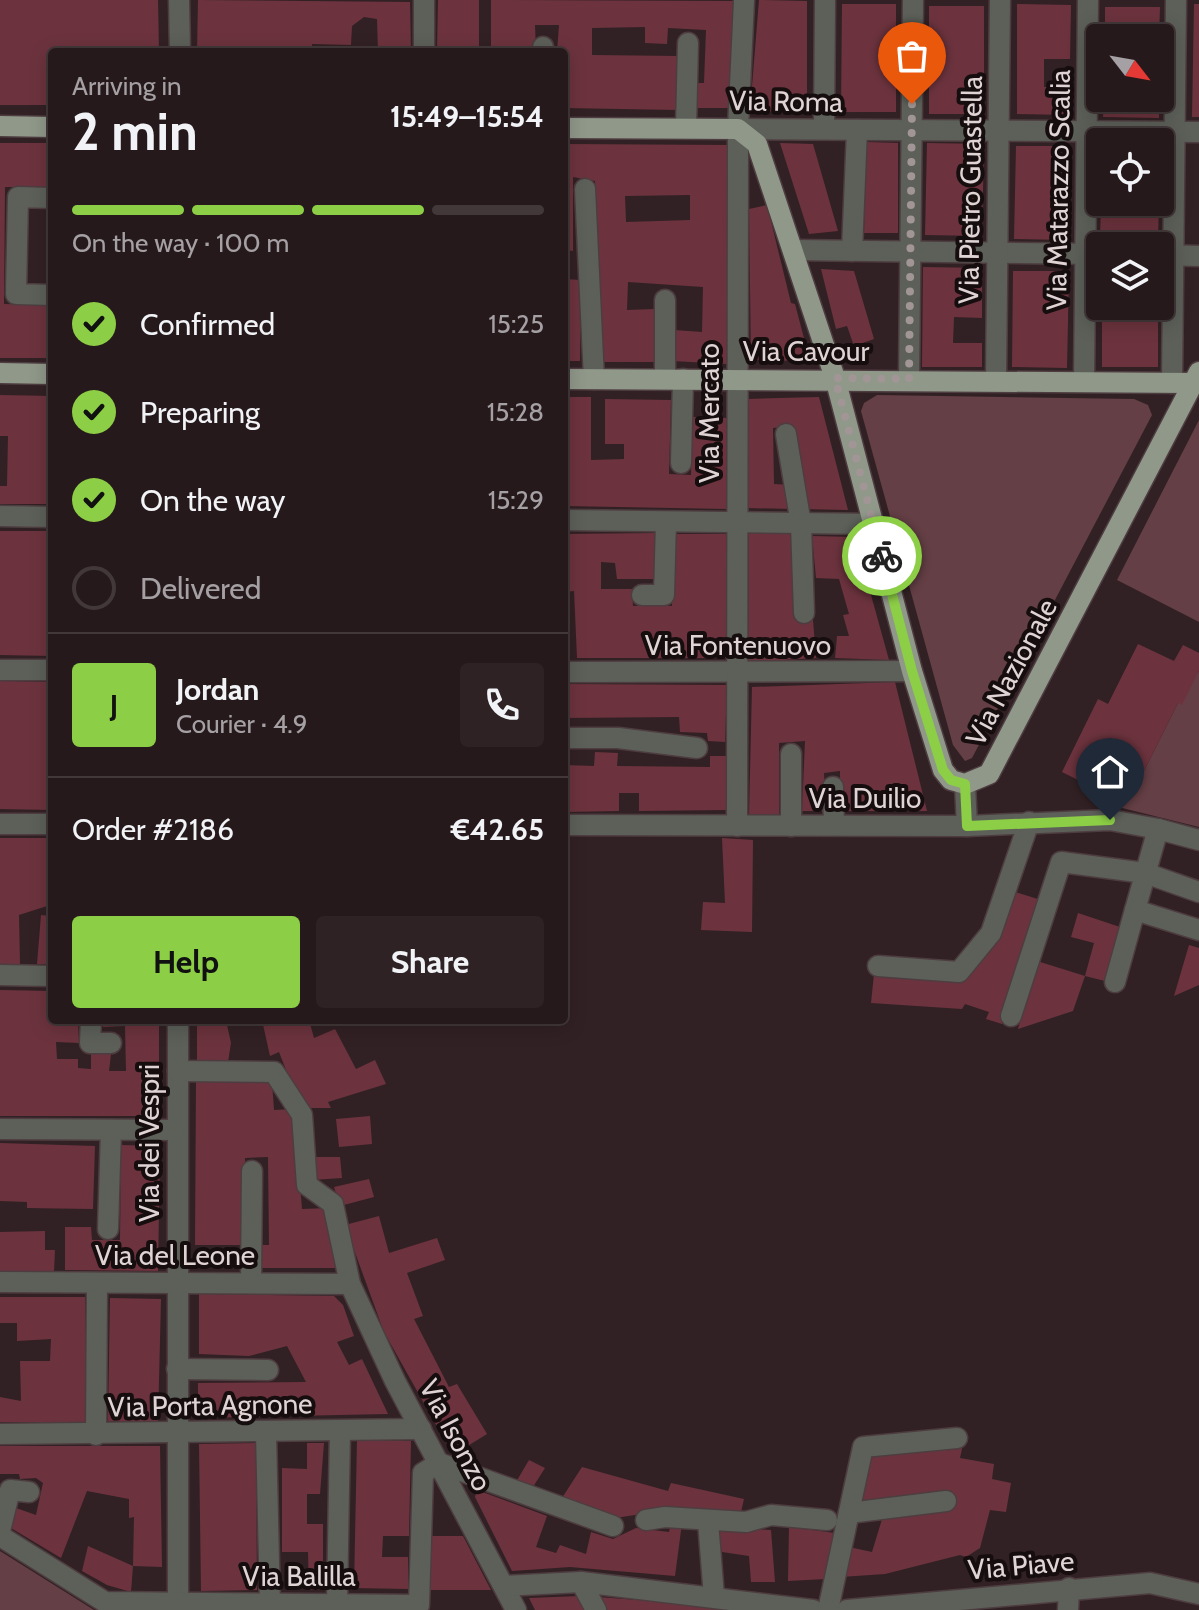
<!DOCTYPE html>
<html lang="en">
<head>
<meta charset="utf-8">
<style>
  body { margin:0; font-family:Cabin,sans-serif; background:#2e2224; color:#f1f3f6; height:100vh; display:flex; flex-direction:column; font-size:30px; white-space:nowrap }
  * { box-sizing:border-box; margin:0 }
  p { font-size:26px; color:#a4a0a3 }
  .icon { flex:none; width:44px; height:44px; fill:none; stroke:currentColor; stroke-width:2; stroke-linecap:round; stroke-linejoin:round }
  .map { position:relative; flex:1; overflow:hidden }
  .details { position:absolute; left:48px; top:48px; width:520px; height:976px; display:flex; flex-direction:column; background:#26191b; border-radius:8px; box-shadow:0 4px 20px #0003,0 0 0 2px #42383a }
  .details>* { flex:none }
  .needle { width:52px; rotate:121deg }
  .tools { position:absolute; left:1086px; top:24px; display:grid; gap:16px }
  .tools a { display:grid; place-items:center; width:88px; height:88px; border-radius:8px; background:#26191b; box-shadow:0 4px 20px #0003,0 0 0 2px #42383a; font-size:40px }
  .pin { position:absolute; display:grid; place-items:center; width:68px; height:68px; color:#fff; margin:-82px -34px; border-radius:50% 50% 50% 0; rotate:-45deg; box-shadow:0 0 8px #0007 }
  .pin .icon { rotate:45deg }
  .courier { position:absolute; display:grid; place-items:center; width:80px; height:80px; margin:-40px; border:6px solid #8cce45; border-radius:50%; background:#fff; color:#222; box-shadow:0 2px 10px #0007 }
  .head em { font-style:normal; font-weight:700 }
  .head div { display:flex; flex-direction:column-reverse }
  .head { display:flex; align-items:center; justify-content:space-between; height:136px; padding:0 24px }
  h1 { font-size:52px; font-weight:700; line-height:60px }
  .bar { display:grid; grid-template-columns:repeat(4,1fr); gap:12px 8px; align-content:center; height:96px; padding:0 24px }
  .bar i { height:10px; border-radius:6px; background:#42383a }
  .bar .current { background:#8cce45 }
  .bar p { grid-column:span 4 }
  .line { display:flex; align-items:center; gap:20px; padding:0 24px; border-top:2px solid #42383a }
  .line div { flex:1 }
  .round { display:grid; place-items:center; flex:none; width:84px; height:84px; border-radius:8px; background:#2e2224 }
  ol { padding:0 24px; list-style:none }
  li { display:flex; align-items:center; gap:24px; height:88px }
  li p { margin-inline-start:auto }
  li .icon { padding:8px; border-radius:50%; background:#8cce45; color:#111; stroke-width:4 }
  li:last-child { color:#a4a0a3 }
  li i { width:44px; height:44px; border:4px solid #42383a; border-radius:50% }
  .cta { display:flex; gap:16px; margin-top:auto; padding:16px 24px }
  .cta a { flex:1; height:92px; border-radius:8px; background:#8cce45; color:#111; font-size:32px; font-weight:700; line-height:92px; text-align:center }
  .cta a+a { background:#2e2224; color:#f1f3f6 }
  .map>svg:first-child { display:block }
  .green { fill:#643f45 }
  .building { fill:#6c333e; fill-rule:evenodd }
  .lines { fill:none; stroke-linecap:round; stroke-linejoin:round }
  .minor-casing { stroke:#4e3d40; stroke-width:23 }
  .major-casing { stroke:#4e3d40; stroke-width:23 }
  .minor { stroke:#5c6059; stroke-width:20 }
  .major { stroke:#90988a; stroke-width:20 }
  .done { stroke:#a29596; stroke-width:8; stroke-dasharray:0 14.4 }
  .route { stroke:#8cce45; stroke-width:10 }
  .labels { text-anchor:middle; stroke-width:8; stroke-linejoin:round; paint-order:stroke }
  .street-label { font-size:28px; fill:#dfd3d4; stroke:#150d0e }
</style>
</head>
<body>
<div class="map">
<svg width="1199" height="1610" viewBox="0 0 1199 1610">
  <rect width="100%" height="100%" fill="#322124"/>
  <g class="green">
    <path d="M877,395L1134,399L1148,405L1152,415L972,758L965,761L953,745L861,411L864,403Z"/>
    <path d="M1199,420V622L1117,580Z"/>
    <path d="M1199,671V827L1110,805L1129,763L1144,771L1178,703Z"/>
    <path d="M0,1551L94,1610H0Z"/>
  </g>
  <g class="building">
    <path d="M0,0H158L159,52H52V105H0Z"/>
    <path d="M198,0L410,2L411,52H378L377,19L364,17L352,26L351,45L312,44V52H197Z"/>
    <path d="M438,0H479V52H437Z"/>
    <path d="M491,0L733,1L730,108H694L695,83H704L706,30L668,28L667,44L645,43V27L592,28V55L679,56V110L564,108V52H557L559,25H535L536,52H491Z"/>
    <path d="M759,0L807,1V112L750,111Z"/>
    <path d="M842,4H896V112H841Z"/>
    <path d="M1017,4L1071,5L1070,59H1044V87H1070V115L1017,114Z"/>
    <path d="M1194,4H1199V117H1192Z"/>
    <rect x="929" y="6" width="55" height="108"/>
    <path d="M1105,7H1160L1159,38H1105Z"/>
    <path d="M1104,98H1159V118L1103,117Z"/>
    <path d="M867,142L898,143V233H864Z"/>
    <path d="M0,143H52V187H5L4,304L52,305V358H0Z"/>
    <path d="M780,143L813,144L838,231L809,234Z"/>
    <path d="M927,143L984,144L982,236L925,235Z"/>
    <path d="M564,144L727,145V364L673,361L674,330L702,332L703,287L628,282L627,310L655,309L656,362H602L595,181L573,177V251L564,250ZM690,195V220L626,222L625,196Z"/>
    <path d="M1016,146H1070L1068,240L1014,239Z"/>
    <path d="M1101,202H1159L1158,240L1100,239Z"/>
    <path d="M767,205L791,303L795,304L810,361L751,360L749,209Z"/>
    <path d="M923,267L982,268V318L954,317L953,343H982V367H922Z"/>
    <path d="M821,269L854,271L874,339L854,346L847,326L836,329Z"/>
    <path d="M1013,271H1069L1067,368L1012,367Z"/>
    <path d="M564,279L581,280L580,361H564Z"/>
    <rect x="1102" y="306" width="56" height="61"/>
    <path d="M0,395L52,396V504H0V486H7L8,436H0Z"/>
    <path d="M564,397H591V460L624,459V444H605V399L671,400L669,474L691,475L692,417L729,418L727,509L564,506V458H570L569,439H564Z"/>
    <path d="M819,397L848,510L802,509L789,426L773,428L774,484L791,485L793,509L746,508L747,399Z"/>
    <path d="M0,531H52V656L0,655Z"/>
    <path d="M658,533L659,579H617L615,563L601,562V589H632L633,606H672V534H728L727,658H577L574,591L564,592V534Z"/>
    <path d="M749,533H794L797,619L813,620L816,658L748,662Z"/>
    <path d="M812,536L855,537L889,660L835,658L837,636H849L843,615L849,614L839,579L816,578Z"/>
    <path d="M1138,644L1174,661L1183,645L1199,653V671L1182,705L1178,703L1144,771L1129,763L1112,797L1062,772L1098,699L1108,704Z"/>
    <path d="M0,681L52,682V810L0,809Z"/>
    <path d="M895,682L927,811H840V771L824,773L826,811H802L805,741L779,743V815L749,816L752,687Z"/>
    <path d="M564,684L727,685L725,742L708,741L707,733L680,732L679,717L564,718Z"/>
    <path d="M595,752L618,753L617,766L710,767V756H727L726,810L639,811V793H619V811L564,812V765L594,766Z"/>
    <path d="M0,838H52V964H37L41,915L50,916L47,906L19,915L20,964H0Z"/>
    <path d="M722,838L753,840L752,932L701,930L703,902L725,903Z"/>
    <path d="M1015,892L1041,900L1002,1024L986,1019L989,1012L965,1004L962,1009L871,1003L874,974L965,980L978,959L996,941Z"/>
    <path d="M1078,913L1120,927L1105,981L1085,976L1094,943L1071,937Z"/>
    <path d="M1189,945L1199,948V985L1174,996Z"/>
    <path d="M1037,961L1085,976L1073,1011L1018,1029Z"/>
    <path d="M0,990L52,991V1020H78L79,1043L56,1042L57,1059H78V1068L91,1069V1053L111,1054L109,1071H126L125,1026L103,1027V1020H159V1116H0Z"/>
    <path d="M197,1020H249V1022L227,1025L231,1043L228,1062L197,1061Z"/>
    <path d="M262,1020H309L314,1038L335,1029L356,1069L375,1060L386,1084L328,1102L331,1108H301L279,1052L270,1056Z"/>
    <path d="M196,1080L272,1082L274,1110L294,1109L302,1209L329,1208L336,1268H256L255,1245H269L268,1157L245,1158L244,1245H195Z"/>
    <path d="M370,1116L372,1144L339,1147L336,1119Z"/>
    <path d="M0,1143L95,1146L93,1209L27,1208V1202L0,1201Z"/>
    <path d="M121,1145L160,1146L158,1271L65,1270V1227H91L92,1240H120Z"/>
    <path d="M311,1157H340L342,1178L312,1180Z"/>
    <path d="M369,1179L374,1197L340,1206L334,1187Z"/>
    <path d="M379,1216L389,1253L437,1238L445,1260L407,1273L423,1316L414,1319L449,1387L457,1384L487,1434L453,1455L384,1332L345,1225Z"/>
    <path d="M45,1231V1250H55L54,1271H0V1232Z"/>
    <path d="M199,1294L334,1296L343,1305L354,1336L337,1342L349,1365L362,1359L388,1414L198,1418V1383L306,1382L287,1346L249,1356L199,1354Z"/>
    <path d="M0,1297H85L87,1422H0V1397L21,1401L20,1361H50L51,1339L17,1341V1323H0Z"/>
    <path d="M110,1298L161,1299L158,1421H108Z"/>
    <path d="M357,1440L411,1441L409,1536H383L382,1557H408V1589L354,1588Z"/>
    <path d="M256,1443L257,1590L201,1591L199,1444Z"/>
    <path d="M307,1443H324L320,1494H307V1524H323V1590H309L308,1552H282V1468L307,1469Z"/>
    <path d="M963,1444L960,1458L994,1464L992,1479L1011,1483L1006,1512L990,1510L980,1548L966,1557L960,1555L885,1574L841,1577L849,1547L872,1552L883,1516L859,1503L870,1455Z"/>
    <path d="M0,1446H160L162,1567L133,1566L131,1592L107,1585L82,1571L88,1546L133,1566L134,1517L129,1518V1499L87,1491L61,1558L11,1528L16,1508L36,1515L43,1483L36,1478L20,1479L19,1474H0Z"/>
    <path d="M529,1460L545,1468L531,1490L516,1482Z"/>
    <path d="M582,1467L668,1491L671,1483L744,1499L740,1516L662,1511L615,1518L560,1501Z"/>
    <path d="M477,1490L547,1516L536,1547L556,1553L560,1545L586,1554L591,1532L613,1539L636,1528L669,1532L671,1523H682L675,1576L570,1567L512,1571L475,1497Z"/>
    <path d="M716,1527L771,1530L775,1582H751L749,1556L722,1552Z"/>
    <path d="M789,1527L835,1533L826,1579L788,1581Z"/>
    <path d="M431,1536H463L491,1590H428Z"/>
    <path d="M580,1596L588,1610H535L529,1598Z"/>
    <path d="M598,1597L731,1607L732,1610H605Z"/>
  </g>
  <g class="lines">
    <defs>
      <g id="minor">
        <path d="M179,0L180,52"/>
        <path d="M424,0V52"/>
        <path d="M543,52V47"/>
        <path d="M686,127L688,43"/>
        <path d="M738,129L1199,132"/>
        <path d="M824,129L825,0"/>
        <path d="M585,189L594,379"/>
        <path d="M52,198L18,197L16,294L52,295"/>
        <path d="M794,250L1100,254"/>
        <path d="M852,251L857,130"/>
        <path d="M1160,255L1199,256"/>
        <path d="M665,300V379"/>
        <path d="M909,379L913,0"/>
        <path d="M996,380L1000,0"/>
        <path d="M1084,381L1088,0"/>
        <path d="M1172,383L1176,0"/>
        <path d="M786,434L801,524L804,613"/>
        <path d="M681,463L683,379"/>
        <path d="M0,516L52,517"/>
        <path d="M564,520L874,524"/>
        <path d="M642,595H664L666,522"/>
        <path d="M0,670H52"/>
        <path d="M564,672L912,671"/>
        <path d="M564,738H618L697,748"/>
        <path d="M965,784L967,826"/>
        <path d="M833,787L834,825"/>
        <path d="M0,824H52"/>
        <path d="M564,825L967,826L1110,820L1158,829L1135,910L1199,930"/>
        <path d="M737,826L738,129L744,0"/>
        <path d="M791,826V754"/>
        <path d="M1158,829L1199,840"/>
        <path d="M878,966L959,972L991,933L1029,822"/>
        <path d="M0,975L52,976"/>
        <path d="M1115,982L1135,910"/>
        <path d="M1011,1016L1061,862L1145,873L1199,892"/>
        <path d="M91,1020L90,1043H111"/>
        <path d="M178,1020V1610"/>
        <path d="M178,1071L274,1072L302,1115L307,1185L333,1204L350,1284L395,1381L516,1610"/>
        <path d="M0,1129L177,1130"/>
        <path d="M108,1229L111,1130"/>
        <path d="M0,1282L350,1284"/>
        <path d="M251,1283L252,1171"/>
        <path d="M177,1369L268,1370"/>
        <path d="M266,1433L270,1604"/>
        <path d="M0,1434L421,1429"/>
        <path d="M96,1435L97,1283"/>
        <path d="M849,1513L946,1501"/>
        <path d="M646,1520L665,1517L746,1522L771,1515L827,1520"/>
        <path d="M708,1521L714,1597"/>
        <path d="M0,1531L10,1490L29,1492"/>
        <path d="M0,1536L105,1602L419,1605L423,1473L439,1463L613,1526"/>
        <path d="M581,1582L596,1610"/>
        <path d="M505,1586L581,1582L813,1610"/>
        <path d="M337,1604L340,1431"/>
        <path d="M828,1610L863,1447L957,1438"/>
        <path d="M847,1610L1150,1583L1199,1594"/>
        <path d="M1068,1610L1069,1588"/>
      </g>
      <g id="major">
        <path d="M0,126L52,127"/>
        <path d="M564,128L738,129L757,144L835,378L912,671L943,770L951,780L965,784L989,774L1199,372"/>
        <path d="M0,373L52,374"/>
        <path d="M564,379L1193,383"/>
      </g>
    </defs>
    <use href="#minor" class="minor-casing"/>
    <use href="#major" class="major-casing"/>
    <use href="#minor" class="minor"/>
    <use href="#major" class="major"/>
  </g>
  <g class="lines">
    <path class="done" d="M882,556L835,378L909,379L912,104"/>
    <path class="route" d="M882,556L912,671L943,770L951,780L965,784L967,826L1110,820"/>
  </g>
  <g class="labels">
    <g class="street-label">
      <text transform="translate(786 101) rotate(1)" y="10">Via Roma</text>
      <text transform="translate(970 190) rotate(-89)" y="10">Via Pietro Guastella</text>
      <text transform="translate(1058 190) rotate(-89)" y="10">Via Matarazzo Scalia</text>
      <text x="806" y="361">Via Cavour</text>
      <text transform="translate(709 413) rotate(-90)" y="10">Via Mercato</text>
      <text x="738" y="655">Via Fontenuovo</text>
      <text transform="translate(1011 672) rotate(-62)" y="10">Via Nazionale</text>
      <text x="865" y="808">Via Duilio</text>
      <text transform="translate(149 1143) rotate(-90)" y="10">Via dei Vespri</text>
      <text x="175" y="1265">Via del Leone</text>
      <text transform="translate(210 1405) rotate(-1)" y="10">Via Porta Agnone</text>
      <text transform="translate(456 1435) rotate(62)" y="10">Via Isonzo</text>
      <text transform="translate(1021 1565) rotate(-5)" y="10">Via Piave</text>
      <text x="299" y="1586">Via Balilla</text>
    </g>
  </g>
</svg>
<div class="tools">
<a><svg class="needle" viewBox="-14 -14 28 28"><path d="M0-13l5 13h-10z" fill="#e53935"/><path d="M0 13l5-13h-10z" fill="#a4a0a3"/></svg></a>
<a><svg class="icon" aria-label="locate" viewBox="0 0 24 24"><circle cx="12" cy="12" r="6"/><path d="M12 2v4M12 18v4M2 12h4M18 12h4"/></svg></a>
<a><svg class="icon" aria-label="layers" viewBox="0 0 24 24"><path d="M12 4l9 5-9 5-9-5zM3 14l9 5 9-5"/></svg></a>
</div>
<div class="pin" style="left:912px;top:104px;background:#ea580c"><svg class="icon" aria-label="bag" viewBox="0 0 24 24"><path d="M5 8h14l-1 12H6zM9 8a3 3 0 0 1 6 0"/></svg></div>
<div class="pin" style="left:1110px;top:820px;background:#1f2937"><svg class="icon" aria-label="home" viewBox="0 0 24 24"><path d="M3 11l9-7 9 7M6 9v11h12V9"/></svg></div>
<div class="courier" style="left:882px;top:556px"><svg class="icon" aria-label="bike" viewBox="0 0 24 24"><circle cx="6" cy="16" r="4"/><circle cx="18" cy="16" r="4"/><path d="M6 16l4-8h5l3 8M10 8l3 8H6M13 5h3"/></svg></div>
<section class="details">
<div class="head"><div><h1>2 min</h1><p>Arriving in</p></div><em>15:49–15:54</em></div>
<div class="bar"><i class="current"></i><i class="current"></i><i class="current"></i><i></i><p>On the way · 100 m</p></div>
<ol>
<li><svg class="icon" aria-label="check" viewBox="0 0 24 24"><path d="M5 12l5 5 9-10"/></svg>Confirmed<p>15:25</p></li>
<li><svg class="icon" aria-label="check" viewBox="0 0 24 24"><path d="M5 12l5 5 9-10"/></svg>Preparing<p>15:28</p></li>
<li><svg class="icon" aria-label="check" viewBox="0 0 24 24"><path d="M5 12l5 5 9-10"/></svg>On the way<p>15:29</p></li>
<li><i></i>Delivered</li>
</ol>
<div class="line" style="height:144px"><b class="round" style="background:#8cce45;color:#111">J</b><div><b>Jordan</b><p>Courier · 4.9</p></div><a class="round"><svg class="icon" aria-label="phone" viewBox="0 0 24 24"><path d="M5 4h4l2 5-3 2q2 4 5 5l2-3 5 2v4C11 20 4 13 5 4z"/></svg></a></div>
<div class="line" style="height:104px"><div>Order #2186</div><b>€42.65</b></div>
<div class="cta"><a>Help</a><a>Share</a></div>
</section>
</div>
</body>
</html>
